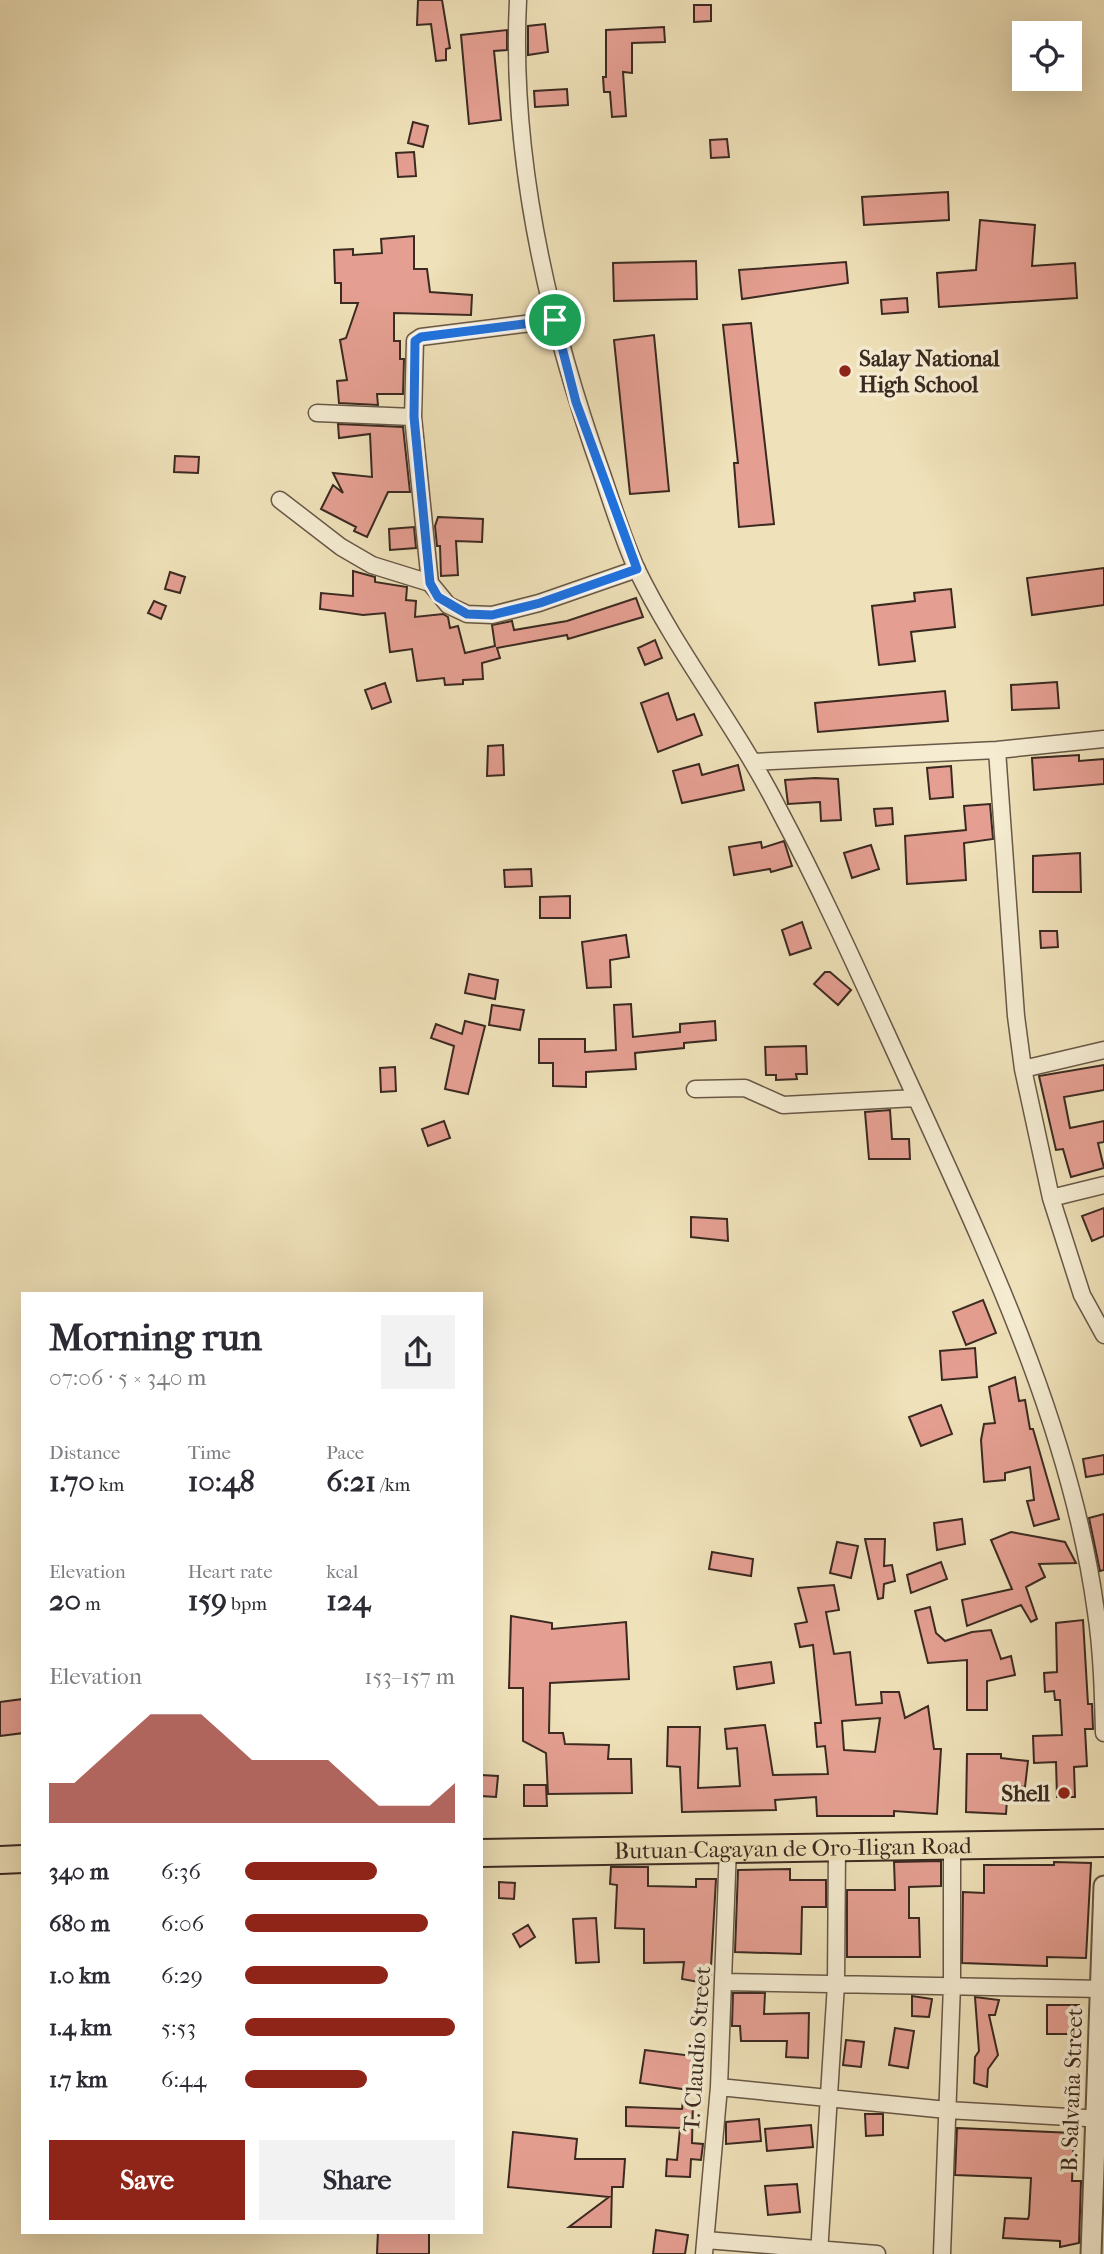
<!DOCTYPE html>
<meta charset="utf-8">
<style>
:root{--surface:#fff;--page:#f2f2f3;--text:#2b2b33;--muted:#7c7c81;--accent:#8f2418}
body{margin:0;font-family:"IM FELL French Canon",serif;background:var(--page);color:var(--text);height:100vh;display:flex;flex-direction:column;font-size:26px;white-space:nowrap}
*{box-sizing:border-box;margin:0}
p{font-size:23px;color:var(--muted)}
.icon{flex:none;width:38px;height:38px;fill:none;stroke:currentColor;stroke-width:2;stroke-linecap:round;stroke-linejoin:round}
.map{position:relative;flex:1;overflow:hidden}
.panel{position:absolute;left:21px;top:1292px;width:462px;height:942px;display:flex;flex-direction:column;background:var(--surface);border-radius:0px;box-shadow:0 7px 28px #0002}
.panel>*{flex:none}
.controls{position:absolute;left:1012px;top:21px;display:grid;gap:14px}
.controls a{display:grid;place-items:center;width:70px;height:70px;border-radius:0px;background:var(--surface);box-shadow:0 7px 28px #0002;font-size:35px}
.pin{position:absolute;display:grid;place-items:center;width:60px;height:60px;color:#fff;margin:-30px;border:4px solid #fff;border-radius:50%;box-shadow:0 2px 7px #0007}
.round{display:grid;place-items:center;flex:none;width:74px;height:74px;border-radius:0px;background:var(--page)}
.headline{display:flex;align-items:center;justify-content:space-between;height:119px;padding:0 28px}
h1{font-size:38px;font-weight:700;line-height:52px}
.figures{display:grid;grid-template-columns:repeat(3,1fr);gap:10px;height:119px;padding:7px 28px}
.figures div{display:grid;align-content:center}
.figures b{font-size:30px;font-weight:700}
.figures small{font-size:19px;font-weight:400}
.figures p{font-size:19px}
.chart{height:196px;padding:14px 28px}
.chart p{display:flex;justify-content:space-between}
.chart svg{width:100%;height:126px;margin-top:7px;fill:var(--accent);opacity:.7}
.action{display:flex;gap:14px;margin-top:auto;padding:14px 28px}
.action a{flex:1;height:80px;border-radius:0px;background:var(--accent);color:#fff;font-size:28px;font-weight:700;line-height:80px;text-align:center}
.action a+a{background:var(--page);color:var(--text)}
ul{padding:0 28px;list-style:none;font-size:23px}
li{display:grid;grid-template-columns:112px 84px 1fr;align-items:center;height:52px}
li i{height:18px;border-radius:9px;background:var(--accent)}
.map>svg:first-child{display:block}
.building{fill:#e59f92;stroke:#3b2a21;stroke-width:2;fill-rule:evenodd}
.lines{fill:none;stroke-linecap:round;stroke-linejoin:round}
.minor-casing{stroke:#685847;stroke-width:19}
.tertiary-casing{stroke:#685847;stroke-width:23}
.trunk-casing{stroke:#3b2a21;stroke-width:30}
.minor{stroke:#f5ecd2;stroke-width:16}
.tertiary{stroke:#f5ecd2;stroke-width:19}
.trunk{stroke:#efe1b9;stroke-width:26}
.route-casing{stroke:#fff;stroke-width:14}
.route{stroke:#1a73e8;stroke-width:9}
.poi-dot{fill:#8f2418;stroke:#f5ecd2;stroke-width:2.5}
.labels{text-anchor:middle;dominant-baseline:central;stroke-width:7;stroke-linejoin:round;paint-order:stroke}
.poi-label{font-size:23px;font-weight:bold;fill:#3b2a21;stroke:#f5ecd2;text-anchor:start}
.street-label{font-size:23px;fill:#3b2a21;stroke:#f5ecd2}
</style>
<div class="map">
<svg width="1104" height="2254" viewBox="0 0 1104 2254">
<rect width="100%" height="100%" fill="#efe1b9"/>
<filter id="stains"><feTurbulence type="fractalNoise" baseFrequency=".00286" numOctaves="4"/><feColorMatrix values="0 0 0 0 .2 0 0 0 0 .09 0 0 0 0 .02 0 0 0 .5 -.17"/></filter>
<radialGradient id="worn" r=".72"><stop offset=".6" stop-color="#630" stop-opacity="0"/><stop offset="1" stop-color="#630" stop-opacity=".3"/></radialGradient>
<path class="building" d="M 418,0 L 442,0 L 450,48 L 446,49 L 446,60 L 436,61 L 431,24 L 417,25 Z
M 694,5 L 711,5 L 711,21 L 694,22 Z
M 545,24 L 548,52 L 528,55 L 528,26 Z
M 664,27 L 665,42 L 632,43 L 632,73 L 623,72 L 626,116 L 612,117 L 610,92 L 604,92 L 603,77 L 606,77 L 606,30 Z
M 507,30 L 507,50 L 494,51 L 501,120 L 469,124 L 461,35 Z
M 567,89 L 568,105 L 535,107 L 534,91 Z
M 413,122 L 428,126 L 423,147 L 408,143 Z
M 727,139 L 729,157 L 711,158 L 710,140 Z
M 414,152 L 416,176 L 398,177 L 396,153 Z
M 948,192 L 949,220 L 864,225 L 862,197 Z
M 980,220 L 1035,225 L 1032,266 L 1075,263 L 1077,298 L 939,307 L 937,273 L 976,270 Z
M 414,236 L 414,269 L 427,269 L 430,292 L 472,295 L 471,315 L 394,313 L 394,341 L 400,341 L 400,359 L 404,359 L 403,394 L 377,394 L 378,405 L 339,403 L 337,381 L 347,380 L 340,340 L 346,338 L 358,303 L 341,303 L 341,283 L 335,283 L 334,250 L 353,249 L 353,255 L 382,253 L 381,239 Z
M 696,261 L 697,299 L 614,301 L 613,263 Z
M 846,262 L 848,283 L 742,299 L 739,270 Z
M 907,298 L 908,312 L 882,314 L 881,300 Z
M 751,323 L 774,524 L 739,527 L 734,463 L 738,463 L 723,325 Z
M 654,335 L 669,491 L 630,494 L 614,340 Z
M 338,424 L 403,427 L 410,492 L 388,492 L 367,537 L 354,531 L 356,527 L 321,509 L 333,485 L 343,493 L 333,473 L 372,477 L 370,434 L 339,438 Z
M 175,456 L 199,457 L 198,473 L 174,472 Z
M 438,517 L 483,519 L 482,542 L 456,541 L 458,575 L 441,576 L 440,546 L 437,546 L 435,526 Z
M 414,527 L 416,548 L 390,550 L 389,529 Z
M 1104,568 L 1104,605 L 1032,615 L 1027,578 Z
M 353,571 L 375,577 L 375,582 L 407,587 L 406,600 L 416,601 L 415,617 L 443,614 L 448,617 L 450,628 L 458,626 L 465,653 L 495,646 L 492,625 L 512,621 L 514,630 L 567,621 L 636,598 L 643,617 L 568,639 L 567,635 L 497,648 L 500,658 L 482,663 L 483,679 L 463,680 L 463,684 L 445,685 L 444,678 L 417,681 L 412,649 L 390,652 L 385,613 L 363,615 L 320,609 L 321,593 L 353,596 Z
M 170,572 L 185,577 L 180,593 L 165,589 Z
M 951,589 L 955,627 L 911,632 L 915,661 L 879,665 L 872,606 L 915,601 L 914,593 Z
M 154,601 L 166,606 L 161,619 L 148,613 Z
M 655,640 L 662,658 L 645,665 L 638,648 Z
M 1057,682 L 1059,708 L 1012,710 L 1011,685 Z
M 385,683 L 391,702 L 372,709 L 365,690 Z
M 945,691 L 948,721 L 818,732 L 815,703 Z
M 668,693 L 677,720 L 694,714 L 702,735 L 658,752 L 641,703 Z
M 503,745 L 504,775 L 487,776 L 488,746 Z
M 1079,755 L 1079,761 L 1104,759 L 1104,784 L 1034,790 L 1032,758 Z
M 699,764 L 702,775 L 738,765 L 744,790 L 682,803 L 673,771 Z
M 951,766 L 953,797 L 930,799 L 927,768 Z
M 815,778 L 838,779 L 841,820 L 821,821 L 820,802 L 788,804 L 785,780 Z
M 990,804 L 993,839 L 964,843 L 966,880 L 907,884 L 905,836 L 966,830 L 964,806 Z
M 892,808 L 893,824 L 876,826 L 874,809 Z
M 784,841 L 792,866 L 771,872 L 770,869 L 734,875 L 729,847 L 761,842 L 762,848 Z
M 871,845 L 879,869 L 852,878 L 844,853 Z
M 1080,853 L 1081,892 L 1033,892 L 1033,856 Z
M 531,869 L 532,886 L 505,887 L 504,870 Z
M 570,896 L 570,918 L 540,918 L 540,897 Z
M 802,922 L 811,948 L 790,955 L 782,930 Z
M 1040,931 L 1057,931 L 1058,947 L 1041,948 Z
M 626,935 L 629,957 L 610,960 L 611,987 L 587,988 L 582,942 Z
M 825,972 L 830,972 L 851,990 L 838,1005 L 814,984 Z
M 469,974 L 498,980 L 495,999 L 465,993 Z
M 631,1004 L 633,1037 L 680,1032 L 680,1024 L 715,1021 L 716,1040 L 684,1043 L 684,1048 L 635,1053 L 636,1069 L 586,1072 L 586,1087 L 553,1086 L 553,1063 L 539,1063 L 539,1039 L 585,1039 L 585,1052 L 616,1050 L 614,1005 Z
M 492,1005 L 524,1010 L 520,1030 L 489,1025 Z
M 465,1021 L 485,1026 L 468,1094 L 445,1089 L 454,1046 L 431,1038 L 436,1024 L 462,1034 Z
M 806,1046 L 807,1074 L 796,1074 L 797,1079 L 776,1080 L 776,1075 L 766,1075 L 765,1047 Z
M 1104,1065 L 1104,1090 L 1064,1097 L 1070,1128 L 1104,1121 L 1104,1142 L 1098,1143 L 1104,1168 L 1071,1177 L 1063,1149 L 1056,1150 L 1039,1076 Z
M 395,1067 L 396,1091 L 381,1092 L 380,1068 Z
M 890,1110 L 892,1139 L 909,1139 L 910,1159 L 869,1159 L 865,1112 Z
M 444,1121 L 450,1138 L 428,1146 L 422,1129 Z
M 1104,1208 L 1104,1236 L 1092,1241 L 1082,1216 Z
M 691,1217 L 727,1219 L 728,1241 L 691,1237 Z
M 983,1300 L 996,1333 L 966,1345 L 953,1312 Z
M 975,1348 L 977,1377 L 942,1380 L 940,1351 Z
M 1015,1377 L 1019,1401 L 1025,1400 L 1030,1429 L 1033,1429 L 1059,1519 L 1034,1526 L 1027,1501 L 1034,1500 L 1030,1467 L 1005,1473 L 1005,1480 L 984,1482 L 981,1440 L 984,1424 L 995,1423 L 989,1387 Z
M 941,1405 L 952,1434 L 921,1446 L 909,1417 Z
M 1104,1455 L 1104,1474 L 1086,1477 L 1083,1459 Z
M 1104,1514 L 1104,1570 L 1100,1571 L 1089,1518 Z
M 962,1519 L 965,1544 L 937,1550 L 934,1523 Z
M 1011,1532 L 1065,1542 L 1076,1563 L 1039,1564 L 1045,1577 L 1026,1587 L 1037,1619 L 1031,1622 L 1021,1605 L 967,1626 L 962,1600 L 1012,1589 L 991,1540 Z
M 865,1539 L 885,1539 L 884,1566 L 892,1565 L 895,1581 L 884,1584 L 883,1598 L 878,1599 Z
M 837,1542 L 858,1546 L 851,1578 L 830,1573 Z
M 712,1552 L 753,1559 L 751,1576 L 709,1569 Z
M 941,1562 L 947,1579 L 911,1593 L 907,1575 Z
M 834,1585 L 839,1610 L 826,1612 L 834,1654 L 850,1652 L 856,1705 L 882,1703 L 881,1692 L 899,1692 L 905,1718 L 928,1706 L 934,1749 L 941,1749 L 937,1814 L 894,1811 L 894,1816 L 817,1816 L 816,1797 L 775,1800 L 776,1810 L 682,1812 L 680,1767 L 667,1766 L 668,1727 L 700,1727 L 698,1788 L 740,1786 L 737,1748 L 727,1749 L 725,1729 L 765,1725 L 773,1775 L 828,1774 L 825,1746 L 817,1747 L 815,1723 L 821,1723 L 813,1645 L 800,1647 L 795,1624 L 807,1622 L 798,1588 ZM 880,1718 L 875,1752 L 844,1750 L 842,1721 Z
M 930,1607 L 936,1633 L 945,1641 L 972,1632 L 991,1630 L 1001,1659 L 1011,1656 L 1015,1675 L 987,1681 L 987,1710 L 967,1710 L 967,1660 L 928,1663 L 915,1611 Z
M 511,1616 L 552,1623 L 552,1629 L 626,1622 L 629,1679 L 550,1683 L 549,1733 L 563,1733 L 565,1744 L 609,1745 L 608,1759 L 631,1759 L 632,1793 L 548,1794 L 546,1753 L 523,1741 L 523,1688 L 509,1688 Z
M 1083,1620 L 1088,1704 L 1092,1704 L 1093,1729 L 1085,1729 L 1087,1766 L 1074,1767 L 1075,1797 L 1057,1797 L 1056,1762 L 1034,1763 L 1033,1736 L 1062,1735 L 1060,1700 L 1055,1700 L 1054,1691 L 1045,1692 L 1044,1673 L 1057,1672 L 1056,1623 Z
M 771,1662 L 774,1683 L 737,1689 L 734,1667 Z
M 23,1699 L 23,1733 L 0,1736 L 0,1702 Z
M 967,1754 L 1001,1754 L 1001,1758 L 1028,1761 L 1025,1787 L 1008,1785 L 1006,1814 L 966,1812 Z
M 481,1775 L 498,1776 L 496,1797 L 481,1796 Z
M 524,1785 L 546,1785 L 547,1806 L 524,1806 Z
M 941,1861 L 941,1886 L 909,1887 L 909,1918 L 919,1918 L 920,1957 L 847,1957 L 847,1890 L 895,1890 L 894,1862 Z
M 1054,1862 L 1091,1863 L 1086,1958 L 1047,1957 L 1047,1966 L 962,1963 L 963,1892 L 984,1893 L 984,1865 L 1054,1865 Z
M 611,1867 L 648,1867 L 648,1886 L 696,1887 L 696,1879 L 716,1879 L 710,1984 L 682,1979 L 684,1962 L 644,1963 L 644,1929 L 615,1928 L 617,1885 L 610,1884 Z
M 790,1869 L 790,1880 L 826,1880 L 826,1907 L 802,1907 L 801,1954 L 735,1952 L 738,1870 Z
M 499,1882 L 515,1883 L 514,1899 L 499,1898 Z
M 596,1918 L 599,1962 L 576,1963 L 573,1919 Z
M 528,1925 L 535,1937 L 520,1947 L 513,1934 Z
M 733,1993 L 765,1993 L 764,2014 L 809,2013 L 808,2058 L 786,2057 L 787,2041 L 741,2041 L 740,2026 L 732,2026 Z
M 912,1996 L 932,1999 L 929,2017 L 912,2016 Z
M 975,1997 L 999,2000 L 995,2015 L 989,2015 L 998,2055 L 988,2069 L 987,2087 L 974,2083 L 975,2057 L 979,2051 Z
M 1047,2005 L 1079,2005 L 1079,2034 L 1047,2034 Z
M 895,2028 L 914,2031 L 908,2068 L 889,2065 Z
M 846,2040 L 864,2042 L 861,2067 L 843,2065 Z
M 645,2050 L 701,2057 L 696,2091 L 640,2083 Z
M 683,2101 L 693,2102 L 692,2143 L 703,2144 L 701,2160 L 691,2159 L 690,2177 L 666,2176 L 667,2159 L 677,2160 L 680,2128 L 626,2126 L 626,2107 L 682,2109 Z
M 865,2114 L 883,2114 L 883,2135 L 866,2136 Z
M 759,2119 L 761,2141 L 726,2144 L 726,2122 Z
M 811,2125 L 813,2147 L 767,2151 L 765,2129 Z
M 957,2128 L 1074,2133 L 1072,2181 L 1081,2181 L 1079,2243 L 1060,2247 L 1060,2241 L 1003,2238 L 1005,2218 L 1028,2219 L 1029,2215 L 1031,2178 L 955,2175 Z
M 513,2132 L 577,2139 L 575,2159 L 625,2159 L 623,2187 L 612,2187 L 611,2227 L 569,2227 L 609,2197 L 508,2187 Z
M 797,2184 L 800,2212 L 768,2215 L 765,2186 Z
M 656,2230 L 688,2235 L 685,2254 L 653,2254 Z
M 378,2231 L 429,2231 L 429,2254 L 377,2254 Z"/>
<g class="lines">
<defs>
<path id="minor" d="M 518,0 C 510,158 549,325 602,474 C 613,506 623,539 637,570 C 678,654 737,727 779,810 C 830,906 873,1005 919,1104 C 993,1266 1072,1434 1096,1612 C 1102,1652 1103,1692 1104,1733
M 317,413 L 413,417
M 280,500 L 341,547 L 372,565 L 430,583 L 448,605 L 467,614 L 492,615 L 539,603 L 637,569
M 430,583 L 413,417 L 415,341 L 421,337 L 555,320
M 997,750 L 1016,1016 L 1023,1069 L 1051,1198 L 1082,1295 L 1104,1335
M 753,762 L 997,750 L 1104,739
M 1023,1069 L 1104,1050
M 695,1089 L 745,1088 L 783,1105 L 916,1098
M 1051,1198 L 1104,1185
M 725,1982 L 1104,1989
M 719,2087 L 947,2110 L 1104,2119
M 706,2240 L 877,2254
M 704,2254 L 719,2087 L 728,1847
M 819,2254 L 836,1984 L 837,1845
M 942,2254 L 952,1985 L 952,1844"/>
<path id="tertiary" d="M 1091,2254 L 1104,1886"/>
<g id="trunk">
<path id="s1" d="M 481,1853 L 1104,1843"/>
<path d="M 0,1860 L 23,1859"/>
</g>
</defs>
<use href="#minor" class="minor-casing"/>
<use href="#tertiary" class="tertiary-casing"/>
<use href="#trunk" class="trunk-casing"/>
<use href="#minor" class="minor"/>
<use href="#tertiary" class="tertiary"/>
<use href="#trunk" class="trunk"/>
</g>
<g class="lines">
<defs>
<path id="route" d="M 555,320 L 576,402 L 637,569 L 540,603 L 492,615 L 467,614 L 438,597 L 430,583 L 414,417 L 415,341 L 421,337 Z"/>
</defs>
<use href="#route" class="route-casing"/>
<use href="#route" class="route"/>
</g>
<g class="poi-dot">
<circle cx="845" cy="371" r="7"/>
<circle cx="1064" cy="1793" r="7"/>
</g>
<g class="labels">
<g class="poi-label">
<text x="859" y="358">Salay National<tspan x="859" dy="26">High School</tspan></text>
<text x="1050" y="1793" text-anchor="end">Shell</text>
</g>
<g class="street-label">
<text stroke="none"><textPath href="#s1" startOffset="312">Butuan-Cagayan de Oro-Iligan Road</textPath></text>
<text transform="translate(697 2049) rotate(-86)">T. Claudio Street</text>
<text transform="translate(1072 2090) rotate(-88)">B. Salvaña Street</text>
</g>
</g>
<rect width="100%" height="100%" filter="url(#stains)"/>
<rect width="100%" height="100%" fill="url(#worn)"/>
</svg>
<div class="controls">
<a><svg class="icon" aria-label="locate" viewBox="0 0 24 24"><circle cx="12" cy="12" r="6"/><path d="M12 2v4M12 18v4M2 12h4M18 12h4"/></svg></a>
</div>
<div class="pin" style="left:555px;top:320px;background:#1e9e55"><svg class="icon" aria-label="arrive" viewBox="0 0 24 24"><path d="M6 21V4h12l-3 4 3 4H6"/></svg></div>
<section class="panel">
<div class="headline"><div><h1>Morning run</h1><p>07:06 · 5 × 340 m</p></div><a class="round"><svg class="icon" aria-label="share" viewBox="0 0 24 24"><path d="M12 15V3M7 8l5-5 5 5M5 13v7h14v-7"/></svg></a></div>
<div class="figures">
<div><p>Distance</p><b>1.70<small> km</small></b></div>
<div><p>Time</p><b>10:48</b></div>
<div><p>Pace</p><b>6:21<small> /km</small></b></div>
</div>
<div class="figures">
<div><p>Elevation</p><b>20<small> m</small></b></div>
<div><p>Heart rate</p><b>159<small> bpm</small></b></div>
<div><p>kcal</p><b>124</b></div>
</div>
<div class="chart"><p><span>Elevation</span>153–157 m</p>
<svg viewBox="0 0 160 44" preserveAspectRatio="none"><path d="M0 44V30L10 30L20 22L30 14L40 6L50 6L60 6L70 14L80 22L90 22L100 22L110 22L120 30L130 38L140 38L150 38L160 30V44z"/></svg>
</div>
<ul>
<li><b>340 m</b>6:36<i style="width:63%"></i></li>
<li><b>680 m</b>6:06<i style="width:87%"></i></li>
<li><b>1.0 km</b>6:29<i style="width:68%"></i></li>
<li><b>1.4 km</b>5:53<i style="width:100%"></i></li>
<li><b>1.7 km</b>6:44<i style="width:58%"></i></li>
</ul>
<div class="action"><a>Save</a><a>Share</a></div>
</section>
</div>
